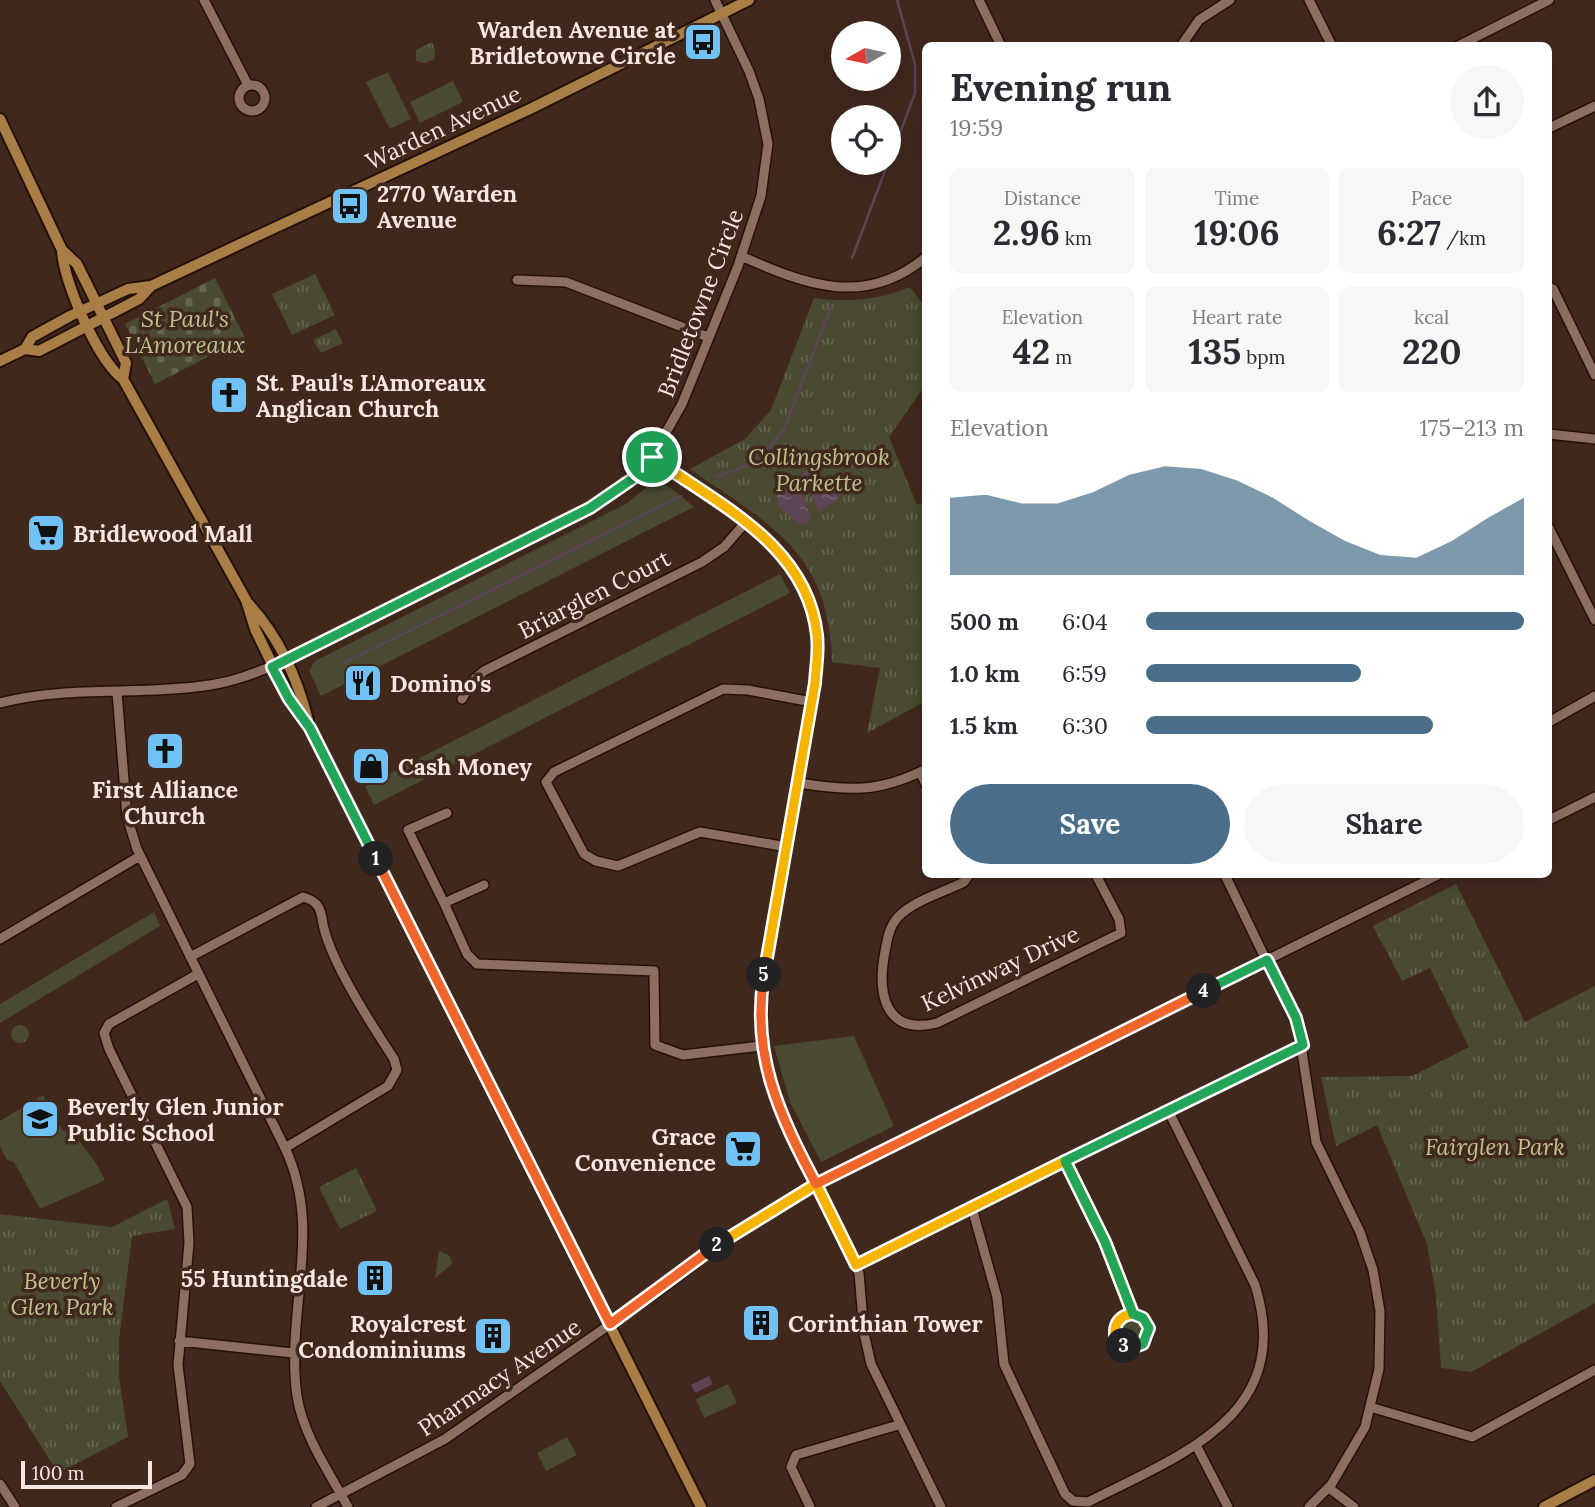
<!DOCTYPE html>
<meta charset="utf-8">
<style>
:root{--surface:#fff;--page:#f7f7f7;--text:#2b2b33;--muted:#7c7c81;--accent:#4a6e8a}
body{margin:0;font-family:Lora,serif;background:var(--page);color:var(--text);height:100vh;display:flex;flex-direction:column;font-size:26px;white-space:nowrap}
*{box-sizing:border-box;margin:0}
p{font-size:23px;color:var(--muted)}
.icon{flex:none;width:38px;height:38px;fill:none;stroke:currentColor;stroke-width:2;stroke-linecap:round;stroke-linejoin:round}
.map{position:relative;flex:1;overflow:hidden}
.panel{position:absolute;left:922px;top:42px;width:630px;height:836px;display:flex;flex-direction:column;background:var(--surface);border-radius:10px;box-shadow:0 4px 18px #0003}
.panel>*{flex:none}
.needle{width:46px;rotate:261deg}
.buttons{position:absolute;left:831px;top:21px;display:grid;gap:14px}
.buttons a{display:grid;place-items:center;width:70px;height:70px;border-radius:50%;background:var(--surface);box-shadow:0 4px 18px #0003;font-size:35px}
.scale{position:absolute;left:21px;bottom:18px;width:131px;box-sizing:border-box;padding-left:7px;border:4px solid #f8e7e0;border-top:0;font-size:19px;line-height:24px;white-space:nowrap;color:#f8e7e0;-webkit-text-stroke:5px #41281d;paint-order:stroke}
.pin{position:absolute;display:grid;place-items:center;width:60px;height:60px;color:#fff;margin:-30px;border:4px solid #fff;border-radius:50%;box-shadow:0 2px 7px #0007}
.km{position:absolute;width:35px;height:35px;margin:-18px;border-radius:50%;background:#222;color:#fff;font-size:19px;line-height:35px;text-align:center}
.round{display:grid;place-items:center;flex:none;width:74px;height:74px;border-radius:37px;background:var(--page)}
.summary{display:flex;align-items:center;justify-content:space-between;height:119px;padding:0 28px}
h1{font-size:38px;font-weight:700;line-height:52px}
.metrics{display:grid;grid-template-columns:repeat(3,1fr);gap:10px;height:119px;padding:7px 28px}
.metrics div{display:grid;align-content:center;border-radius:10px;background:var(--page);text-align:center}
.metrics b{font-size:35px;font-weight:700}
.metrics small{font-size:19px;font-weight:400}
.metrics p{font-size:19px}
.chart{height:196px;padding:14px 28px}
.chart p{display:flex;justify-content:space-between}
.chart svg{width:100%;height:126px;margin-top:7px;fill:var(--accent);opacity:.7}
.cta{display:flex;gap:14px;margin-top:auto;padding:14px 28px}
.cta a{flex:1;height:80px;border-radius:42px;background:var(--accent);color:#fff;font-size:28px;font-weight:700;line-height:80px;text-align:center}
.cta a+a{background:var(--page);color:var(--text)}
ul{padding:0 28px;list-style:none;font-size:23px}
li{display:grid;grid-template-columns:112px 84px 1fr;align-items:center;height:52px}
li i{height:18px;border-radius:9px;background:var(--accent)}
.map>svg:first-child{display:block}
.grass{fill:#494a31}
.cemetery{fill:url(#cemetery-stones)}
.park{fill:url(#park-tufts)}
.water{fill:url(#water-ripples)}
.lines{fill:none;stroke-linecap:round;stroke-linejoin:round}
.stream{stroke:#5d4556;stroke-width:2.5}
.minor-casing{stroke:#261006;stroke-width:12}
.major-casing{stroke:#261006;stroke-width:14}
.minor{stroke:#8c6f62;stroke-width:9}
.major{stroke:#a87e46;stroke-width:10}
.split-1-casing{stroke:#fff;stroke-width:14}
.split-2-casing{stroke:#fff;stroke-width:14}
.split-3-casing{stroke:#fff;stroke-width:14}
.split-4-casing{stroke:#fff;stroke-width:14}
.split-5-casing{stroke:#fff;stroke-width:14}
.split-6-casing{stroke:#fff;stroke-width:14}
.split-1{stroke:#22a559;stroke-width:9}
.split-2{stroke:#f0652b;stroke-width:9}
.split-3{stroke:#f5b400;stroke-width:9}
.split-4{stroke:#22a559;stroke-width:9}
.split-5{stroke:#f0652b;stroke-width:9}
.split-6{stroke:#f5b400;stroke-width:9}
.labels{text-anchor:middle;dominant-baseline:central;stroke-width:7;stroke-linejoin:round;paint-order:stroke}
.poi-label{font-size:23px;font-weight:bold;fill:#f8e7e0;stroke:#41281d;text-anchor:start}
.street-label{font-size:23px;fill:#f8e7e0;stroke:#41281d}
.park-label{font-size:23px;font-style:italic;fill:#c1c38f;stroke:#41281d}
</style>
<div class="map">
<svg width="1595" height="1507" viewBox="0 0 1595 1507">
<defs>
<pattern id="cemetery-stones" width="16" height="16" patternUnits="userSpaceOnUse" patternTransform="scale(1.75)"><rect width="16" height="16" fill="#494a31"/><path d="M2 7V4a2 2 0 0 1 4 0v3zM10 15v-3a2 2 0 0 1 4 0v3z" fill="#64644f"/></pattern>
<pattern id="park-tufts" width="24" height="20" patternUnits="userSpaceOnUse" patternTransform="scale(1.75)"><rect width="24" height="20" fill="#494a31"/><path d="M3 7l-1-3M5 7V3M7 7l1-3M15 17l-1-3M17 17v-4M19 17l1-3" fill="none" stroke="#64644f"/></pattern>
<pattern id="water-ripples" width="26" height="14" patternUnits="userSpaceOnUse" patternTransform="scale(1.75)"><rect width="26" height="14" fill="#5d4556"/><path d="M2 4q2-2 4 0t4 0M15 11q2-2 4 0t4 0" fill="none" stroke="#75606e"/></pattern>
</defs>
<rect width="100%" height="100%" fill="#41281d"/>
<path class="grass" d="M 388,72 L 411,119 L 390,129 L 366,82 Z
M 453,81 L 463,102 L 420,123 L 410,102 Z
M 658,478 L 694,507 L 321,696 L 309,670 L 315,661 L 626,504 Z
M 780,574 L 790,593 L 374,805 L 365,786 Z
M 154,912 L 160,926 L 0,1023 L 0,1004 Z
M 854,1036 L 894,1126 L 821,1162 L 790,1102 L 774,1046 Z
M 43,1095 L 63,1131 L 72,1132 L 94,1160 L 105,1180 L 40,1209 L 14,1162 L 7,1160 L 0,1147 L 0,1121 Z
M1121 1331a11 11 0 1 1 22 0a11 11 0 1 1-22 0Z
M 728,1384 L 737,1403 L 704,1418 L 696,1399 Z
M 567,1437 L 577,1455 L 546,1471 L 537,1453 Z"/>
<path class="cemetery" d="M 215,278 L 245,338 L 155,384 L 125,324 Z"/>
<path class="park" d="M 432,42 L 435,49 L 434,59 L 425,63 L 416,61 L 416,50 Z
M 315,274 L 335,315 L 292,335 L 272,294 Z
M 910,287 L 926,308 L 926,384 L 889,437 L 917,505 L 926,502 L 926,701 L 867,733 L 880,668 L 832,662 C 830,552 771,526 690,469 L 745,439 L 771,410 L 814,298 C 849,303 878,300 910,287 Z
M 336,329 L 343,343 L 321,353 L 313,340 Z
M 1456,884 L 1525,1022 L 1595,986 L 1595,1303 L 1471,1372 L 1441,1368 L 1436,1295 L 1427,1244 L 1377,1125 L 1336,1146 L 1321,1077 L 1412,1076 L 1469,1047 L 1430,968 L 1402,981 L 1373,926 Z
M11 1034a9 9 0 1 1 18 0a9 9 0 1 1-18 0Z
M 356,1168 L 377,1211 L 340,1229 L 319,1187 Z
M 167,1199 L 175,1229 L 132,1236 L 119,1340 L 119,1377 L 128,1437 L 58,1473 L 0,1381 L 0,1214 L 112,1227 Z
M 439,1251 L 450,1256 L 452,1264 L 435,1278 Z"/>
<path class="water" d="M 829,452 L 834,453 L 835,460 C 810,476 795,487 811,516 L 807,523 L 799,524 L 778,506 L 777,495 Z
M 825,477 L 839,478 L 844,489 L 837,500 L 819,512 L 812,496 L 816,485 Z
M 709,1376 L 713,1384 L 695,1393 L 691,1385 Z"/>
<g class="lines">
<path class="stream" d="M 889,162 L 915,93 L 915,64 L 897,0
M 852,258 L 888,163
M 715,477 L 757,462 L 784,429 L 831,307
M 342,664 L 681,496"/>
<defs>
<path id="minor" d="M 204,0 L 248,85
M 979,0 L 1001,46
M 1309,0 L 1332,46
M 1181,46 L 1199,20 L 1230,0
M 1458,46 L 1549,0
M239 98a13 13 0 1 1 26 0a13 13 0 1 1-26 0Z
M 1549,128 L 1595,106
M 741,256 C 806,285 865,308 926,257
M 517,280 L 566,282 L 708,337
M 1549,287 L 1553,289 L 1595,375
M 1549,434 L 1595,439
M 652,457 C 718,506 806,544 817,635 C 819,651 816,667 815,683 L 764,978 L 761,1046 L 779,1106 L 859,1273 L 864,1333 L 871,1364 L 941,1507
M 1549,528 L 1595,620
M 117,692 L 127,817 L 137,849 L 285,1148 C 324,1231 285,1310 297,1396 C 303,1435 329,1472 348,1507
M 462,699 L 472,681 L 484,671 L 702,562 L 724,547 L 745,523
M 0,703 C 69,685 141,696 210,685 C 238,681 262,670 287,660 L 590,507 L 638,475 L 652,457 L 682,404 L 738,266 L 761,196 L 768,144 L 759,99 L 749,71 L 715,0
M 1549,722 L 1595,696
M 920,772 L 926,784
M 799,783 C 849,791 879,793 926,769
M 1549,820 L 1595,797
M 787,847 L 700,832 L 618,866 L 596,861 L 584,854 L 546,782 L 554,772 L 723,689 L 748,690 L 812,702
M 969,875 L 964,882 C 944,892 913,901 898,917 C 889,927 887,940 885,952 C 877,992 884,1036 937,1023 L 1121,933 L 1119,919 L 1096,875
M 1225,875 L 1298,1026 L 1316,1142 L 1360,1232 L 1373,1270 L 1380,1311 L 1379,1369 L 1365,1427 L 1331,1485 L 1309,1507
M 484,885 L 444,903 L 467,954 L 477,964 L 654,971 L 655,1045 L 683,1055 L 761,1046
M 444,903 L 408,830 L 447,813
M 0,939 L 140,856
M 190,957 L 303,897 C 319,901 321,910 323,924 C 330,961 373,1027 394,1059 L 397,1070 L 388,1086 L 285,1148
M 1065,1161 L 1105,1242 L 1133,1314
M 972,1208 L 997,1297 L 1004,1364 L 1065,1494 L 1073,1501 L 1088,1502 C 1181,1455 1296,1415 1255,1285 L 1168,1110
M 856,1265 L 1303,1045
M1115 1331a17 17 0 1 1 34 0a17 17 0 1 1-34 0Z
M 179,1341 L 293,1353
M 1370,1407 L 1472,1437 L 1595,1370
M 1197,1447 L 1228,1507
M 0,1484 L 15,1507
M 1329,1488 L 1354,1507
M 116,1507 L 182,1475 L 190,1464 L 178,1365 L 189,1243 L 187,1207 L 109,1049 L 104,1033 L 109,1024 L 198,974
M 316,1507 L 445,1439 L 671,1282 L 717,1245 L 804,1190 L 1438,875
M 810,1507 L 791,1467 L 796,1455 L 898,1425"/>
<path id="major" d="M 0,119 L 62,250 C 63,281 98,361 123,379 L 246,600 L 255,629 L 289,699 L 310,728 L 701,1507
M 62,250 L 77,264 L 126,363 L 123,379
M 25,349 L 39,351 L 139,299 L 151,286
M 0,361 L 25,349 L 32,337 L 70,316 L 128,289 L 151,286 L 270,230 L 532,108 L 749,0
M 247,602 C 279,636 297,677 308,720
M 1544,1507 L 1595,1480"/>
</defs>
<use href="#minor" class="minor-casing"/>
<use href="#major" class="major-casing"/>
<use href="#minor" class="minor"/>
<use href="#major" class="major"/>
</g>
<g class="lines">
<defs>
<path id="split-1" d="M 376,859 L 310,728 L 289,699 L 272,667 L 590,508 L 638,475 L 652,457"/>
<path id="split-2" d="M 376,859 L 610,1324 L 717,1245"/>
<path id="split-3" d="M 717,1245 L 816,1184 L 856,1265 L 1065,1161 L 1105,1242 L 1133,1314 C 1120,1315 1114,1323 1115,1336 L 1124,1346"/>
<path id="split-4" d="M 1124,1346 L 1132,1348 L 1143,1344 L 1149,1328 L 1143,1318 L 1133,1314 L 1105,1242 L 1065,1161 L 1303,1045 L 1296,1018 L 1267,960 L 1204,991"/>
<path id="split-5" d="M 764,975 C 751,1055 779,1114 816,1184 L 1204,991"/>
<path id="split-6" d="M 652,457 C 718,505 807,544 817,635 C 819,651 816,667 815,683 L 764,975"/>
</defs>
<use href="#split-1" class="split-1-casing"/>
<use href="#split-2" class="split-2-casing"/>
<use href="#split-3" class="split-3-casing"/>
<use href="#split-4" class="split-4-casing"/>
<use href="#split-5" class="split-5-casing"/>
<use href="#split-6" class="split-6-casing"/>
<use href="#split-1" class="split-1"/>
<use href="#split-2" class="split-2"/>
<use href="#split-3" class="split-3"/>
<use href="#split-4" class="split-4"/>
<use href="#split-5" class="split-5"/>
<use href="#split-6" class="split-6"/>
</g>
<defs>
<symbol id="bus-square" viewBox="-11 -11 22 22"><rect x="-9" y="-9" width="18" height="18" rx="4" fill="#70c1f4" stroke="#41281d"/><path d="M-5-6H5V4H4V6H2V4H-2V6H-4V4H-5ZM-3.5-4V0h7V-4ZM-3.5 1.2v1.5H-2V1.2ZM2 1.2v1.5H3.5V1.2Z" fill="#111"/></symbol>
<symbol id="church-square" viewBox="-11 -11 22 22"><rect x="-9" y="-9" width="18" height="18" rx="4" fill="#70c1f4" stroke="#41281d"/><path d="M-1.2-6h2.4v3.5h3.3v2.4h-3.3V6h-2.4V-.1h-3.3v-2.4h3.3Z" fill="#111"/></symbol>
<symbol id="supermarket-square" viewBox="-11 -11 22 22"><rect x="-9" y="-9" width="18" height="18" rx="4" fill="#70c1f4" stroke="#41281d"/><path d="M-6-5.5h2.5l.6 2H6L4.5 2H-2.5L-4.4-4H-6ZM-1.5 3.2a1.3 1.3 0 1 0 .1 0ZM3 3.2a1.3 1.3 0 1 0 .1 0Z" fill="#111"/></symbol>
<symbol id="restaurant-square" viewBox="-11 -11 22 22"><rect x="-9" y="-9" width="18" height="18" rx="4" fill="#70c1f4" stroke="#41281d"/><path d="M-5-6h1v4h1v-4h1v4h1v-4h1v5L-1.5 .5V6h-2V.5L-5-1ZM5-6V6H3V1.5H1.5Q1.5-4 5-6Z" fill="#111"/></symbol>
<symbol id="shop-square" viewBox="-11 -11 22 22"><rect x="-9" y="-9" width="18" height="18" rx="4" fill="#70c1f4" stroke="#41281d"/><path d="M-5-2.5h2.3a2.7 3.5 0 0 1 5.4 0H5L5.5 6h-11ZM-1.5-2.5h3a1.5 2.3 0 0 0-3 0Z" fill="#111"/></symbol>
<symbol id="school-square" viewBox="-11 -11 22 22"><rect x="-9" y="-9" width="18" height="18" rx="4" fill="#70c1f4" stroke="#41281d"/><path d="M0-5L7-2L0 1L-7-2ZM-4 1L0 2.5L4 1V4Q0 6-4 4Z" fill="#111"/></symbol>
<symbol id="building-square" viewBox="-11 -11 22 22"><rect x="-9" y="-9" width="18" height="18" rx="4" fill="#70c1f4" stroke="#41281d"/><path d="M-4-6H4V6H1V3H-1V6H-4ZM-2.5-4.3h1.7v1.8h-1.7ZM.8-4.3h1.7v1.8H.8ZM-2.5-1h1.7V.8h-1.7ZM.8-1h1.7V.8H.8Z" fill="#111"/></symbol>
</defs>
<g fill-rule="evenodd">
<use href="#bus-square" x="681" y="20" width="44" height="44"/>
<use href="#bus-square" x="328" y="184" width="44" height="44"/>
<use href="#church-square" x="207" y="373" width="44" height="44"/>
<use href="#supermarket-square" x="24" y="511" width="44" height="44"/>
<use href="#restaurant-square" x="341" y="661" width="44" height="44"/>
<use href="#church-square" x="143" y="729" width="44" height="44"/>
<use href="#shop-square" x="349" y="744" width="44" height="44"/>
<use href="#school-square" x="18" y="1097" width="44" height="44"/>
<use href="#supermarket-square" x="721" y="1127" width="44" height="44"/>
<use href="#building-square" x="353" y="1256" width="44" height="44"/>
<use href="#building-square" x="739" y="1301" width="44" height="44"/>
<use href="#building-square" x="471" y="1314" width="44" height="44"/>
</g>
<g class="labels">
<g class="poi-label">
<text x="676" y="29" text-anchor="end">Warden Avenue at<tspan x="676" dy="26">Bridletowne Circle</tspan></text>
<text x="377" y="193">2770 Warden<tspan x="377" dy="26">Avenue</tspan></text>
<text x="256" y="382">St. Paul's L'Amoreaux<tspan x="256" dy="26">Anglican Church</tspan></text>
<text x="73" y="533">Bridlewood Mall</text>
<text x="390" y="683">Domino's</text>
<text x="398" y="766">Cash Money</text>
<text x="165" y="789" text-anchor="middle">First Alliance<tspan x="165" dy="26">Church</tspan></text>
<text x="67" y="1106">Beverly Glen Junior<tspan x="67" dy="26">Public School</tspan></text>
<text x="716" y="1136" text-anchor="end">Grace<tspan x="716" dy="26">Convenience</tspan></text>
<text x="348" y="1278" text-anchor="end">55 Huntingdale</text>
<text x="466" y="1323" text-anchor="end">Royalcrest<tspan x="466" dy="26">Condominiums</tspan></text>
<text x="788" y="1323">Corinthian Tower</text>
</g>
<g class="street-label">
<text transform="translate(443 127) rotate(-25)">Warden Avenue</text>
<text transform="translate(700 303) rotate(-69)">Bridletowne Circle</text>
<text transform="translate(594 594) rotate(-27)">Briarglen Court</text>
<text transform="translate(1000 968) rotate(-25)">Kelvinway Drive</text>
<text transform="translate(499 1377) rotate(-34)">Pharmacy Avenue</text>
</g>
<g class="park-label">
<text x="185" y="318">St Paul's<tspan x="185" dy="26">L'Amoreaux</tspan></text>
<text x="819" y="456">Collingsbrook<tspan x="819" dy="26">Parkette</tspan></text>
<text x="1495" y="1146">Fairglen Park</text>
<text x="62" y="1280">Beverly<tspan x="62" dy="26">Glen Park</tspan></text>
</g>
</g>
</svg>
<div class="buttons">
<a><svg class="needle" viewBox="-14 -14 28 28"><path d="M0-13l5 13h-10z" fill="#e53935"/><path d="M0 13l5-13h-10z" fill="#7c7c81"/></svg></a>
<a><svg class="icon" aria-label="locate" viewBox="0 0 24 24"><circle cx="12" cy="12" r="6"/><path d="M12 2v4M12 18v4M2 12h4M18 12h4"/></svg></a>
</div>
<div class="scale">100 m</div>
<div class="pin" style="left:652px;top:457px;background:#1e9e55"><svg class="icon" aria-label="arrive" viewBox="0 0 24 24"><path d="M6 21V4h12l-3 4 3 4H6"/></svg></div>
<b class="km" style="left:376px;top:859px">1</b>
<b class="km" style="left:717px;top:1245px">2</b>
<b class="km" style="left:1124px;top:1346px">3</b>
<b class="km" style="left:1204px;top:991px">4</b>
<b class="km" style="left:764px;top:975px">5</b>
<section class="panel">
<div class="summary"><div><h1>Evening run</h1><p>19:59</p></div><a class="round"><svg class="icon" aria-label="share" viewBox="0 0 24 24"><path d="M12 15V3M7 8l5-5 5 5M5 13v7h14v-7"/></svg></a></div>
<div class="metrics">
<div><p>Distance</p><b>2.96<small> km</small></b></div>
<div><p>Time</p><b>19:06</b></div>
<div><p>Pace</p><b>6:27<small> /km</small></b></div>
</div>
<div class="metrics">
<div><p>Elevation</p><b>42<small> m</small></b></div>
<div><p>Heart rate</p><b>135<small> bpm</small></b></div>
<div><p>kcal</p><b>220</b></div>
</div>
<div class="chart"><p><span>Elevation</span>175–213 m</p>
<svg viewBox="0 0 160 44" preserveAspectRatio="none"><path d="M0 44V17L10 16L20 19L30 19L40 15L50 9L60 6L70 7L80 11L90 17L100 25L110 32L120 37L130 38L140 32L150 24L160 17V44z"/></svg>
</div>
<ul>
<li><b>500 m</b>6:04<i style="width:100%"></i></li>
<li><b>1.0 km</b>6:59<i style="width:57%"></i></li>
<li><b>1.5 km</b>6:30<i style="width:76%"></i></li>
</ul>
<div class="cta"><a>Save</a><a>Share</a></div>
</section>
</div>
